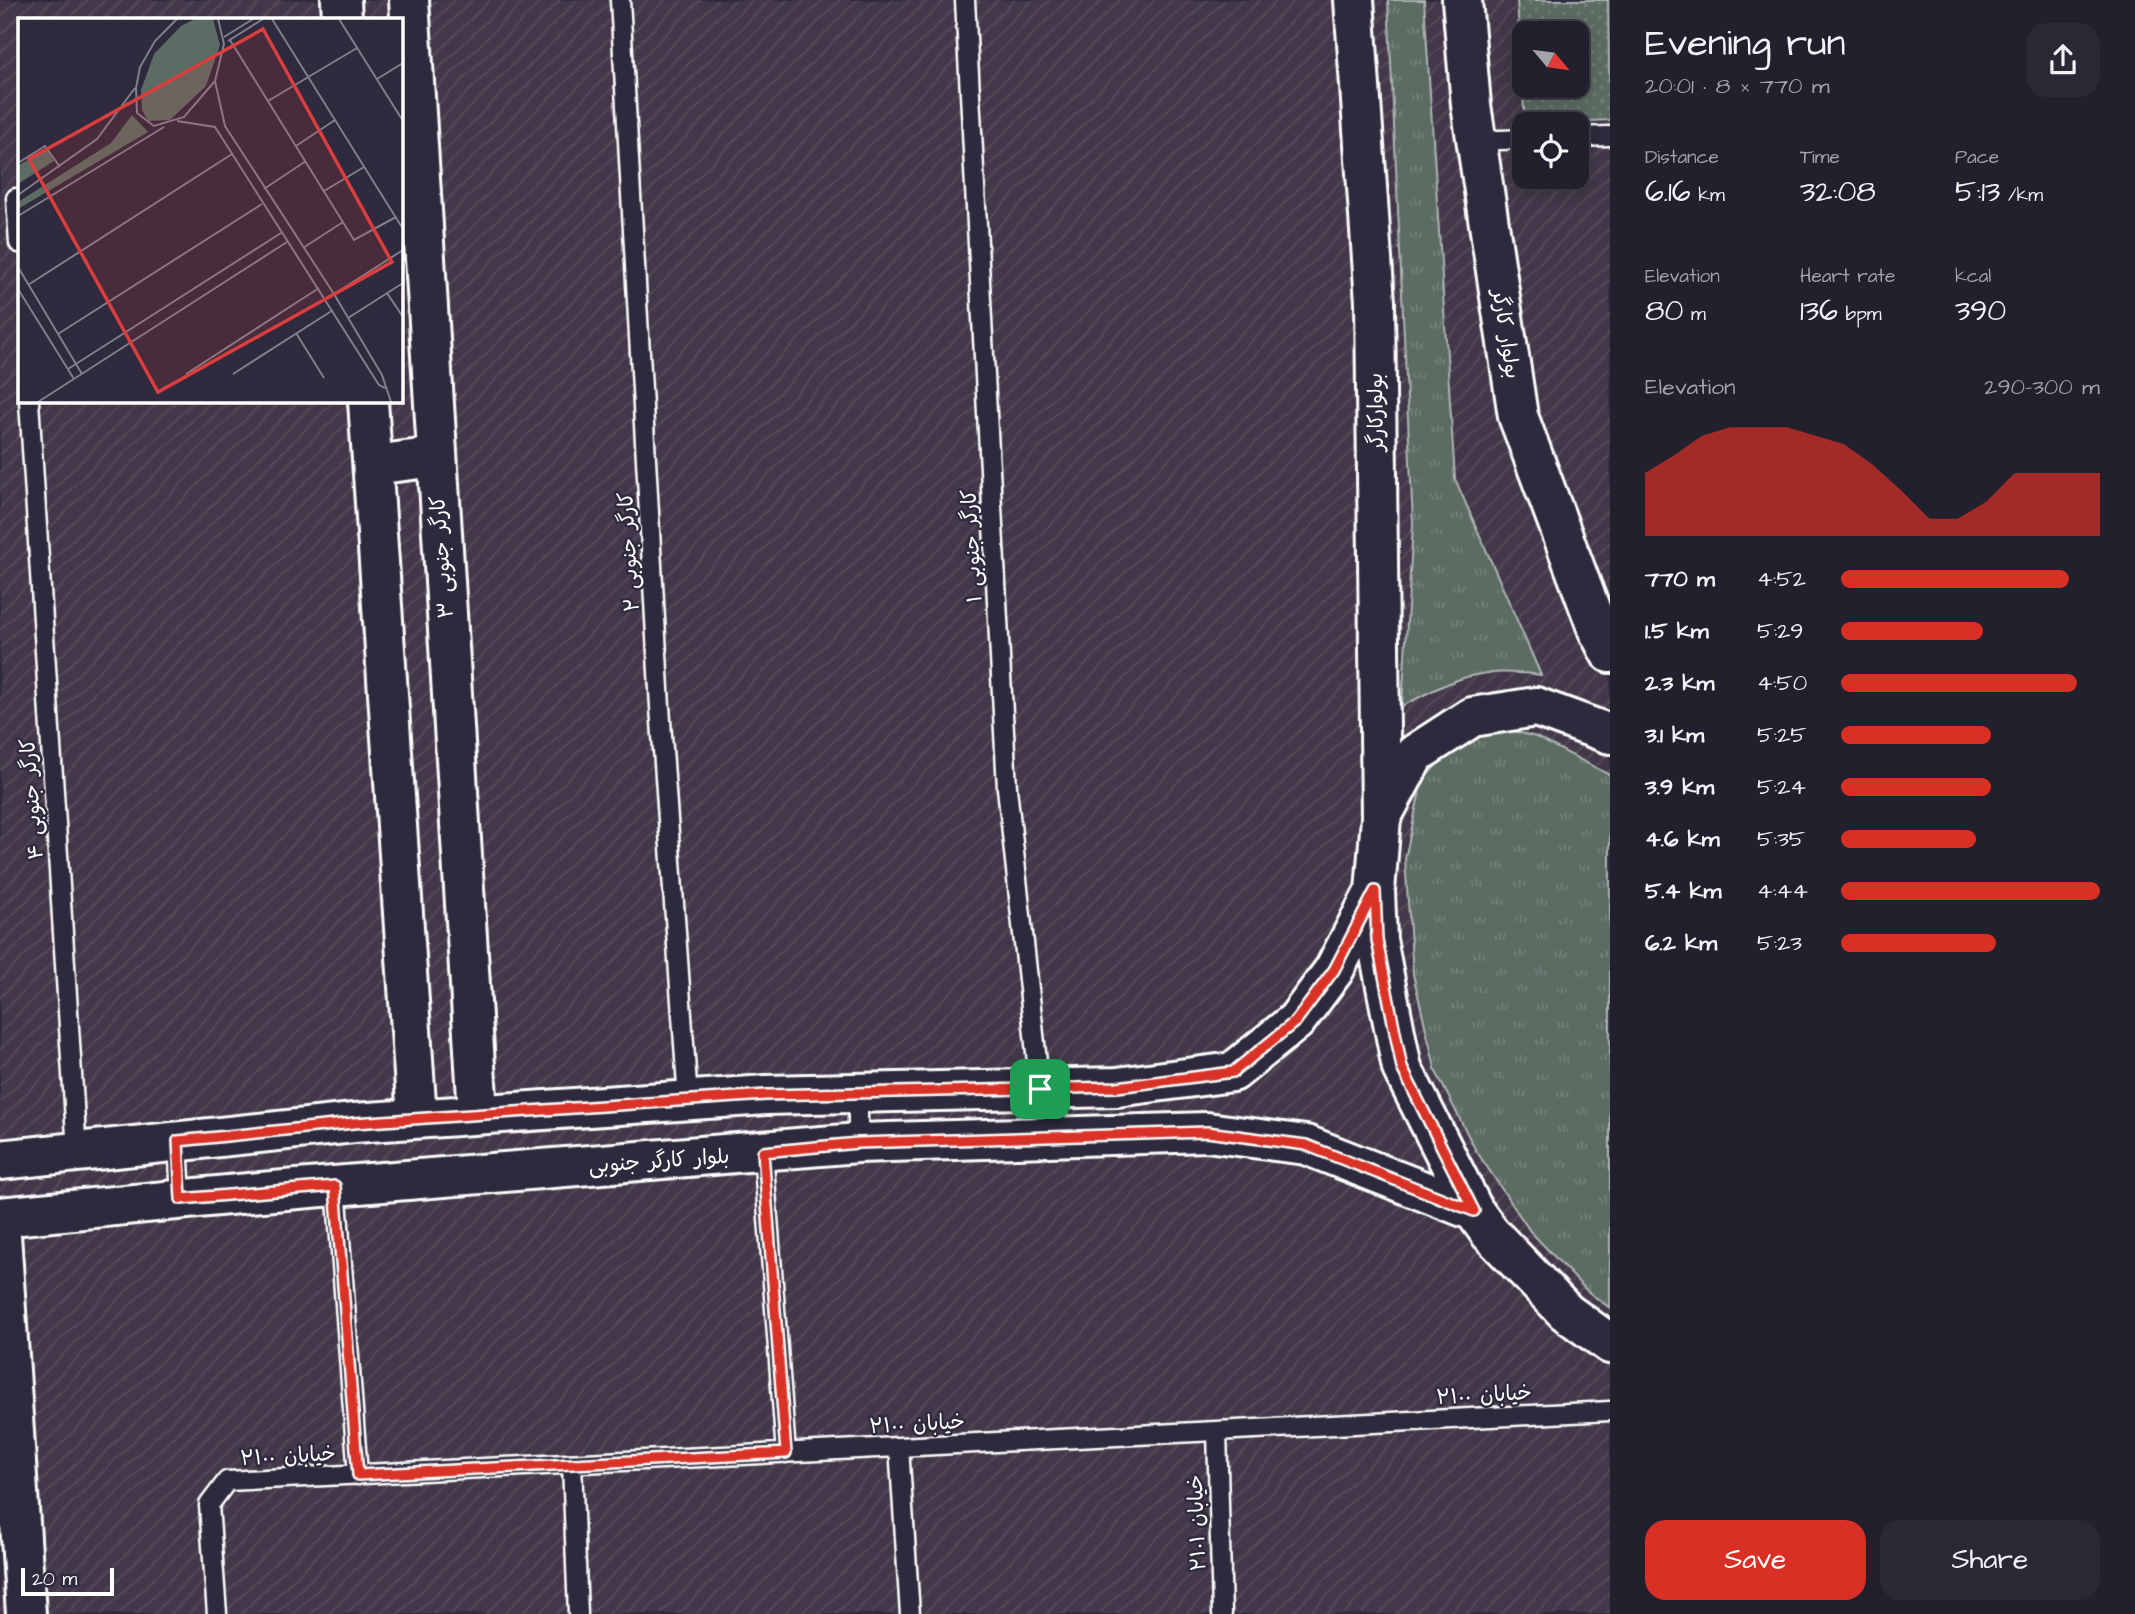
<!DOCTYPE html>
<meta charset="utf-8">
<style>
:root{--surface:#23202e;--page:#2b2836;--text:#f1f3f6;--muted:#a3a3aa;--line:#403e4a;--accent:#d93025}
body{margin:0;font-family:"Architects Daughter","Playpen Sans Arabic",sans-serif;background:var(--page);color:var(--text);height:100vh;display:flex;flex-direction:column;font-size:26px;white-space:nowrap}
*{box-sizing:border-box;margin:0}
p{font-size:23px;color:var(--muted)}
.icon{flex:none;width:38px;height:38px;fill:none;stroke:currentColor;stroke-width:2;stroke-linecap:round;stroke-linejoin:round}
.map{position:relative;flex:1;overflow:hidden}
.details{display:flex;flex-direction:column;background:var(--surface);width:525px}
.details>*{flex:none}
.needle{width:46px;rotate:119deg}
.fabs{position:absolute;left:1512px;top:21px;display:grid;gap:14px}
.fabs a{display:grid;place-items:center;width:77px;height:77px;border-radius:14px;background:var(--surface);box-shadow:0 4px 18px #0003,0 0 0 2px var(--line);font-size:35px}
.scale{position:absolute;left:21px;bottom:18px;width:93px;box-sizing:border-box;padding-left:7px;border:4px solid #fff;border-top:0;font-size:19px;line-height:24px;white-space:nowrap;color:#fff;-webkit-text-stroke:5px #2f2a3d;paint-order:stroke}
.pin{position:absolute;display:grid;place-items:center;width:60px;height:60px;color:#fff;margin:-30px;border-radius:14px;box-shadow:0 4px 10px #0006}
.round{display:grid;place-items:center;flex:none;width:74px;height:74px;border-radius:21px;background:var(--page)}
.overview{display:flex;align-items:center;justify-content:space-between;height:119px;padding:0 35px}
h1{font-size:38px;font-weight:600;line-height:52px}
.stats{display:grid;grid-template-columns:repeat(3,1fr);gap:10px;height:119px;padding:7px 35px}
.stats div{display:grid;align-content:center}
.stats b{font-size:30px;font-weight:600}
.stats small{font-size:19px;font-weight:400}
.stats p{font-size:19px}
.chart{height:196px;padding:14px 35px}
.chart p{display:flex;justify-content:space-between}
.chart svg{width:100%;height:126px;margin-top:7px;fill:var(--accent);opacity:.7}
.button{display:flex;gap:14px;margin-top:auto;padding:14px 35px}
.button a{flex:1;height:80px;border-radius:21px;background:var(--accent);color:#fff;font-size:28px;font-weight:600;line-height:80px;text-align:center}
.button a+a{background:var(--page);color:var(--text)}
ul{padding:0 35px;list-style:none;font-size:23px}
li{display:grid;grid-template-columns:112px 84px 1fr;align-items:center;height:52px}
li i{height:18px;border-radius:9px;background:var(--accent)}
main{display:flex;flex:1;min-height:0}
.map>svg:first-child{display:block}
.industrial{fill:url(#industrial-furrows);fill-rule:evenodd}
.grass{fill:url(#grass-tufts);stroke:#adb6b2;stroke-width:2}
.park{fill:url(#park-dots);stroke:#adb6b2;stroke-width:2;fill-rule:evenodd}
.lines{fill:none;stroke-linecap:round;stroke-linejoin:round}
.lane-casing{stroke:#fff;stroke-width:23}
.secondary-casing{stroke:#fff;stroke-width:44}
.lane{stroke:#2f2a3d;stroke-width:18}
.secondary{stroke:#2f2a3d;stroke-width:38}
.route-casing{stroke:#fff;stroke-width:14}
.route{stroke:#d93025;stroke-width:9}
.labels{text-anchor:middle;dominant-baseline:central;stroke-width:5;stroke-linejoin:round;paint-order:stroke}
.street-label{font-size:21px;fill:#fff;stroke:#2f2a3d}
.inset-road{fill:none;stroke:#827f8b;stroke-width:2}
.view{fill:#da3e3e;fill-opacity:0.15;stroke:#da3e3e;stroke-width:3.5}
.inset-edge{fill:none;stroke:#fff;stroke-width:3.5}
</style>
<main>
<div class="map">
<svg width="1610" height="1614" viewBox="0 0 1610 1614">
<defs>
<pattern id="industrial-furrows" width="10" height="10" patternUnits="userSpaceOnUse" patternTransform="scale(1.75)"><rect width="10" height="10" fill="#433848"/><path d="M-1 1l2-2M0 10L10 0M9 11l2-2" fill="none" stroke="#564c5a"/></pattern>
<pattern id="grass-tufts" width="24" height="20" patternUnits="userSpaceOnUse" patternTransform="scale(1.75)"><rect width="24" height="20" fill="#5b6c64"/><path d="M3 7l-1-3M5 7V3M7 7l1-3M15 17l-1-3M17 17v-4M19 17l1-3" fill="none" stroke="#74827b"/></pattern>
<pattern id="park-dots" width="8" height="8" patternUnits="userSpaceOnUse" patternTransform="scale(1.75)"><rect width="8" height="8" fill="#5b6c64"/><path d="M2 2h.1M6 6h.1" fill="none" stroke="#74827b" stroke-width="1.8" stroke-linecap="round"/></pattern>
</defs>
<rect width="100%" height="100%" fill="#2f2a3d"/>
<filter id="ink" filterUnits="userSpaceOnUse"><feTurbulence type="fractalNoise" baseFrequency=".0143" numOctaves="2"/><feDisplacementMap in="SourceGraphic" scale="14" xChannelSelector="R" yChannelSelector="G"/><feConvolveMatrix kernelMatrix="1 2 1 2 8 2 1 2 1" color-interpolation-filters="sRGB"/></filter>
<g filter="url(#ink)">
<path class="industrial" d="M 0,0 L 1610,0 L 1610,1614 L 0,1614 ZM 19,19 L 401,19 L 401,401 L 19,401 ZM 1524,33 L 1577,33 L 1577,86 L 1524,86 ZM 1524,124 L 1577,124 L 1577,177 L 1524,177 Z"/>
<path class="grass" d="M 1388,0 L 1424,0 L 1455,479 L 1541,675 C 1475,667 1459,677 1402,706 L 1413,524 Z
M 1499,727 L 1536,737 L 1610,775 L 1610,1308 L 1587,1291 L 1530,1231 L 1475,1149 L 1436,1072 L 1413,974 L 1405,859 L 1422,781 L 1462,737 Z"/>
<path class="park" d="M 1517,0 L 1608,0 L 1610,120 L 1525,124 ZM 1524,33 L 1577,33 L 1577,86 L 1524,86 Z"/>
<g class="lines">
<defs>
<path id="lane" d="M 620,0 L 660,707 L 688,1100
M 965,0 L 1007,788 L 1040,1089
M 1577,137 L 1610,136
M 1477,141 L 1524,139
M 16,198 L 19,243
M 29,401 L 77,1152
M 858,1093 L 858,1143
M 178,1141 L 181,1199
M 763,1152 L 786,1453
M 336,1186 L 358,1475
M 1217,1431 L 1222,1614
M 899,1447 L 910,1614
M 572,1464 L 578,1614
M 217,1614 L 209,1505 L 227,1481 L 1610,1411"/>
<path id="secondary" d="M 341,0 L 342,19
M 409,0 L 478,1114
M 1354,0 L 1375,302 L 1381,816
M 1462,0 L 1471,105 L 1518,416 L 1598,630 L 1610,653
M 368,401 L 417,1118
M 373,465 L 436,457
M 1610,734 L 1536,707 L 1472,717 L 1415,754 L 1381,818 L 1375,891 L 1377,940 L 1402,1068 L 1474,1211 L 1490,1233 L 1566,1312 L 1610,1344
M 0,1160 L 354,1123 L 766,1095 L 1117,1087 L 1233,1072 L 1296,1021 L 1334,970 L 1375,891
M 0,1217 L 249,1193 L 858,1143 L 1207,1132 L 1306,1145 L 1474,1211
M 0,1219 L 26,1614"/>
</defs>
<use href="#lane" class="lane-casing"/>
<use href="#secondary" class="secondary-casing"/>
<use href="#lane" class="lane"/>
<use href="#secondary" class="secondary"/>
</g>
</g>
<g class="lines" filter="url(#ink)">
<defs>
<path id="route" d="M 1375,891 L 1377,940 L 1402,1068 L 1474,1211 L 1306,1145 L 1207,1132 L 858,1143 L 763,1152 L 786,1453 L 358,1475 L 335,1186 L 181,1199 L 178,1141 L 354,1123 L 618,1105 L 766,1095 L 1117,1087 L 1233,1072 L 1296,1021 L 1334,970 Z"/>
</defs>
<use href="#route" class="route-casing"/>
<use href="#route" class="route"/>
</g>
<g class="labels">
<g class="street-label">
<text transform="translate(1506 334) rotate(81)">بولوار کارگر</text>
<text transform="translate(1376 412) rotate(-91)">بولوارکارگر</text>
<text transform="translate(972 546) rotate(-93)">کارگر جنوبی ۱</text>
<text transform="translate(629 552) rotate(-93)">کارگر جنوبی ۲</text>
<text transform="translate(442 557) rotate(-94)">کارگر جنوبی ۳</text>
<text transform="translate(32 799) rotate(-94)">کارگر جنوبی ۴</text>
<text transform="translate(659 1161) rotate(-4)">بلوار کارگر جنوبی</text>
<text transform="translate(1484 1395) rotate(-3)">خیابان ۲۱۰۰</text>
<text transform="translate(917 1424) rotate(-3)">خیابان ۲۱۰۰</text>
<text transform="translate(288 1456) rotate(-3)">خیابان ۲۱۰۰</text>
<text transform="translate(1197 1523) rotate(-92)">خیابان ۲۱۰۱</text>
</g>
</g>
<g transform="translate(18 18)">
<rect width="385" height="385" fill="#2f2a3d"/>
<path d="M 195,1 L 202,27 L 188,68 L 152,102 L 130,103 L 124,92 L 123,72 L 136,36 L 163,8 L 177,1 ZM 114,97 L 130,114 L 0,191 L 0,184 L 93,125 Z" fill="#5b6c64"/>
<path d="M 28,130 L 36,143 L 0,166 L 0,148 Z" fill="#5b6c64"/>
<path class="inset-road" d="M 159,1 L 137,23 L 122,49 L 118,70 L 119,95 L 136,108 L 166,99 L 197,63 L 206,26 L 200,1M 254,1 L 385,211M 321,1 L 385,103M 206,19 L 235,1M 212,22 L 336,222 L 378,199M 210,23 L 245,1M 359,61 L 385,45M 197,63 L 207,108 L 316,276 L 364,357 L 373,384M 250,83 L 339,30M 159,103 L 197,109 L 361,367 L 367,370M 278,128 L 317,102M 0,145 L 27,128 L 42,149M 246,171 L 288,143M 306,173 L 346,149M 0,177 L 79,121 L 117,70M 0,198 L 146,109M 285,230 L 325,204M 0,249 L 64,356M 10,267 L 214,136M 0,271 L 56,361M 369,275 L 385,299M 316,276 L 385,232M 330,300 L 385,265M 278,315 L 306,360M 40,316 L 244,186M 50,351 L 263,215M 168,356 L 301,270M 215,356 L 315,292M 20,384 L 269,224"/>
<path class="view" d="M 245,11 L 374,244 L 140,374 L 11,141 Z"/>
<rect width="385" height="385" class="inset-edge"/>
</g>
</svg>
<div class="fabs">
<a><svg class="needle" viewBox="-14 -14 28 28"><path d="M0-13l5 13h-10z" fill="#e53935"/><path d="M0 13l5-13h-10z" fill="#a3a3aa"/></svg></a>
<a><svg class="icon" aria-label="locate" viewBox="0 0 24 24"><circle cx="12" cy="12" r="6"/><path d="M12 2v4M12 18v4M2 12h4M18 12h4"/></svg></a>
</div>
<div class="scale">20 m</div>
<div class="pin" style="left:1040px;top:1089px;background:#1e9e55"><svg class="icon" aria-label="arrive" viewBox="0 0 24 24"><path d="M6 21V4h12l-3 4 3 4H6"/></svg></div>
</div>
<section class="details">
<div class="overview"><div><h1>Evening run</h1><p>20:01 · 8 × 770 m</p></div><a class="round"><svg class="icon" aria-label="share" viewBox="0 0 24 24"><path d="M12 15V3M7 8l5-5 5 5M5 13v7h14v-7"/></svg></a></div>
<div class="stats">
<div><p>Distance</p><b>6.16<small> km</small></b></div>
<div><p>Time</p><b>32:08</b></div>
<div><p>Pace</p><b>5:13<small> /km</small></b></div>
</div>
<div class="stats">
<div><p>Elevation</p><b>80<small> m</small></b></div>
<div><p>Heart rate</p><b>136<small> bpm</small></b></div>
<div><p>kcal</p><b>390</b></div>
</div>
<div class="chart"><p><span>Elevation</span>290–300 m</p>
<svg viewBox="0 0 160 44" preserveAspectRatio="none"><path d="M0 44V22L10 16L20 9L30 6L40 6L50 6L60 9L70 12L80 19L90 28L100 38L110 38L120 32L130 22L140 22L150 22L160 22V44z"/></svg>
</div>
<ul>
<li><b>770 m</b>4:52<i style="width:88%"></i></li>
<li><b>1.5 km</b>5:29<i style="width:55%"></i></li>
<li><b>2.3 km</b>4:50<i style="width:91%"></i></li>
<li><b>3.1 km</b>5:25<i style="width:58%"></i></li>
<li><b>3.9 km</b>5:24<i style="width:58%"></i></li>
<li><b>4.6 km</b>5:35<i style="width:52%"></i></li>
<li><b>5.4 km</b>4:44<i style="width:100%"></i></li>
<li><b>6.2 km</b>5:23<i style="width:60%"></i></li>
</ul>
<div class="button"><a>Save</a><a>Share</a></div>
</section>
</main>
